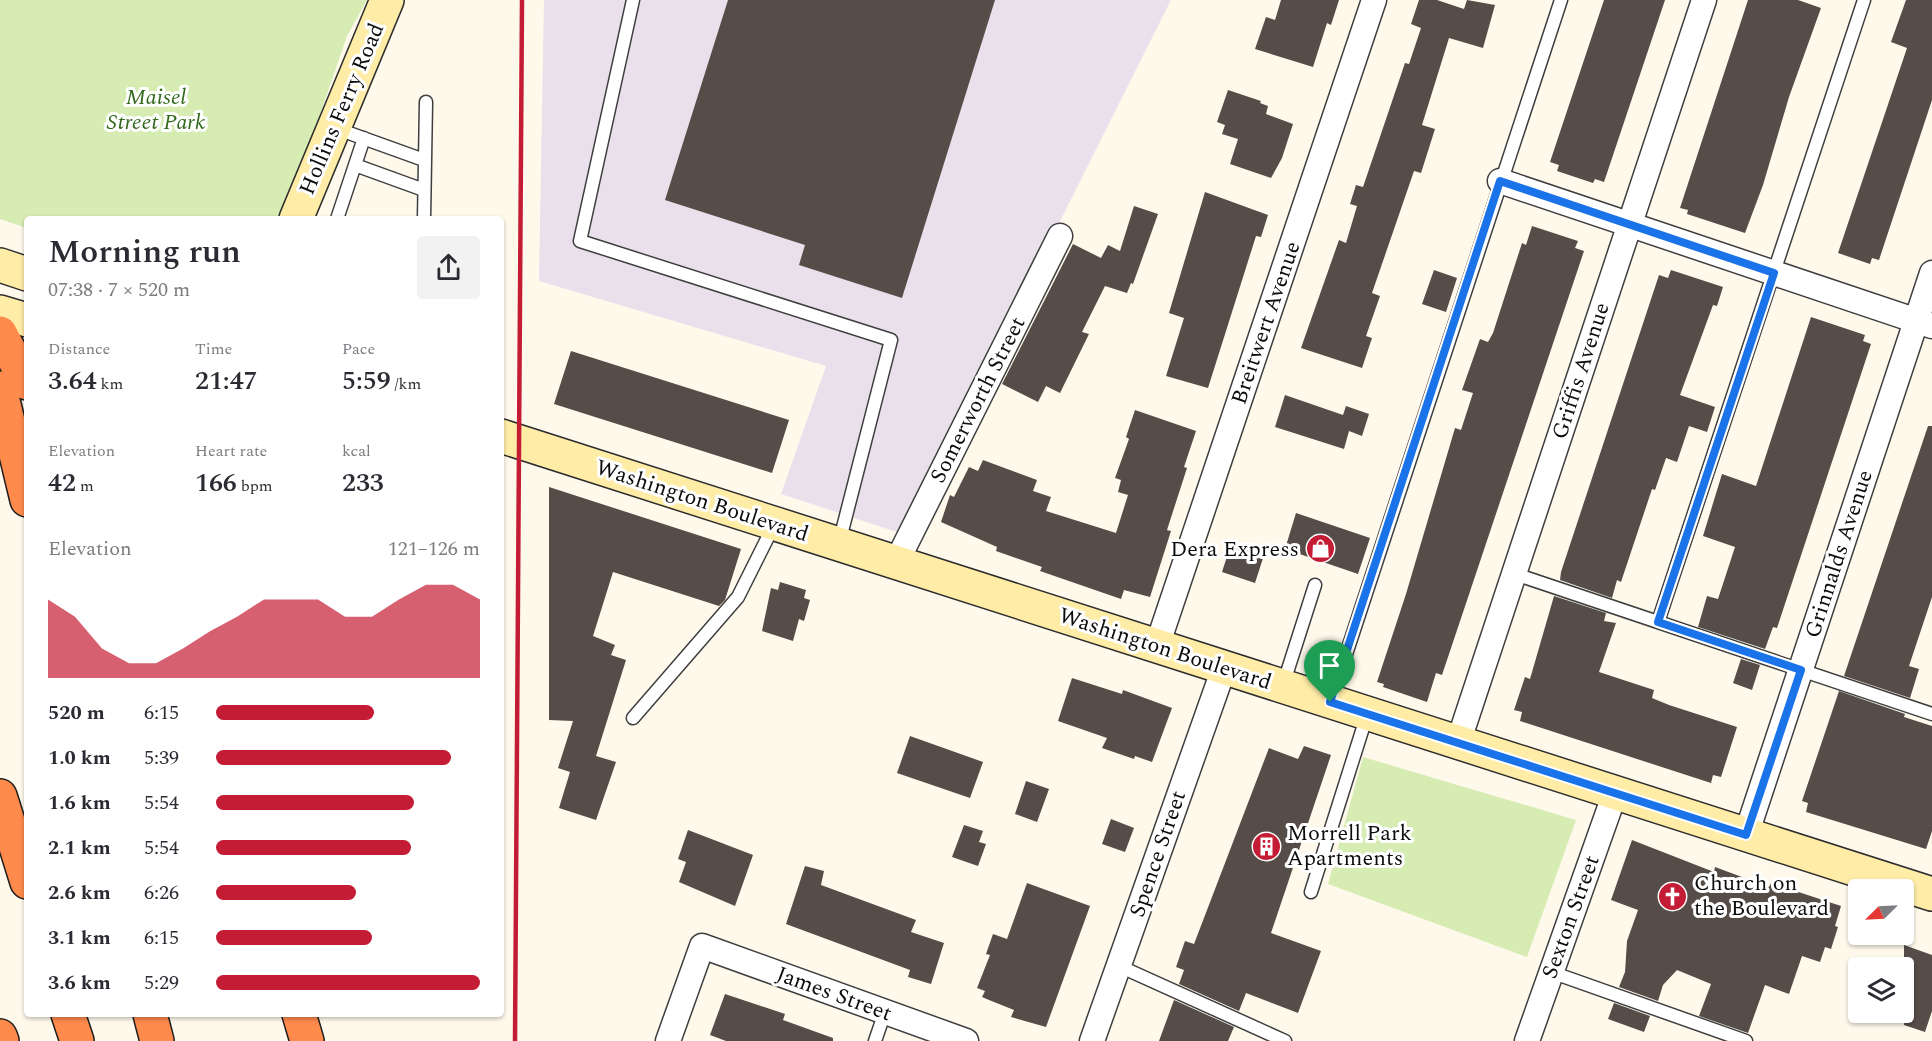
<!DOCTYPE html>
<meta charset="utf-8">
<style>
:root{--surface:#fff;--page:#f2f2f3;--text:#2b2b33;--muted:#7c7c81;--accent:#c51c35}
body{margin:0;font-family:Spectral,serif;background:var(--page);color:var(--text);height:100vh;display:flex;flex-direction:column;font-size:22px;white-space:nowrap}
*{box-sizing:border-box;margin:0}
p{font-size:20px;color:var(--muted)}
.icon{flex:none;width:33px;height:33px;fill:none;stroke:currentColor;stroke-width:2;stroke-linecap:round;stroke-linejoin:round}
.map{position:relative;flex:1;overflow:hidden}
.details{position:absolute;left:24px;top:216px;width:480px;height:801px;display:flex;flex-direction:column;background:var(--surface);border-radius:6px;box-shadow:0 2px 4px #0004}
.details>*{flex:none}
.needle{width:39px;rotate:246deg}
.fabs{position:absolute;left:1848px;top:879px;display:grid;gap:12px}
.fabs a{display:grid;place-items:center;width:66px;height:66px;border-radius:6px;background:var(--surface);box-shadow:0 2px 4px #0004;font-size:30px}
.pin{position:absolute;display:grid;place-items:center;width:51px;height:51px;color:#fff;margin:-62px -26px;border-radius:50% 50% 50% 0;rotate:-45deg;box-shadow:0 0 6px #0007}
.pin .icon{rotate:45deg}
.round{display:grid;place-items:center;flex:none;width:63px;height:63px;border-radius:6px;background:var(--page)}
.summary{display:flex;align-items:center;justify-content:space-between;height:102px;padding:0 24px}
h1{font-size:33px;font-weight:600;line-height:45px}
.metrics{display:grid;grid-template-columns:repeat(3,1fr);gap:9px;height:102px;padding:6px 24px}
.metrics div{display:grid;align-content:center}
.metrics b{font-size:26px;font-weight:600}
.metrics small{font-size:16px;font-weight:400}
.metrics p{font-size:16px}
.chart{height:168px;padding:12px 24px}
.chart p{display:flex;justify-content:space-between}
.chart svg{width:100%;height:108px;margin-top:6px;fill:var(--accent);opacity:.7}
ul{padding:0 24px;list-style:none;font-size:20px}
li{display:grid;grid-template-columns:96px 72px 1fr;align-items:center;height:45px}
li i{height:15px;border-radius:8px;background:var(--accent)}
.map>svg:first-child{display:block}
.industrial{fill:#e9e0ec}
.green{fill:#d6ecb3}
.building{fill:#564c48}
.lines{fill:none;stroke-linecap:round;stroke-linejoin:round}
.lane-casing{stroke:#3f3f3f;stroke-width:15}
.street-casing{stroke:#3f3f3f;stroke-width:27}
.secondary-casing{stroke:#2e2e2e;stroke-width:36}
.highway-casing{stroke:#1d1d1d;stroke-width:36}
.lane{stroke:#fff;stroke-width:12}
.street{stroke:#fff;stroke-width:24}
.secondary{stroke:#ffeca7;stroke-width:33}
.highway{stroke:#fe8a4b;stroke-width:33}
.rail{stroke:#c51c35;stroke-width:4.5}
.route-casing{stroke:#fff;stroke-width:12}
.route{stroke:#1a73e8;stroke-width:8}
.labels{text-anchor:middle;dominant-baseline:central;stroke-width:6;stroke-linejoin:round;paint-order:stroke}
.park-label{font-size:22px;font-style:italic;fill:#316819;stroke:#fff}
.street-label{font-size:22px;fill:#0c0c0c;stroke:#fff}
.poi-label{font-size:22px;fill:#0c0c0c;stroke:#fff;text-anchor:start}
</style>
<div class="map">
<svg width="1932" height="1041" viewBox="0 0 1932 1041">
<rect width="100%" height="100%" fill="#fff9ec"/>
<path class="industrial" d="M 544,0 L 1171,0 L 903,534 L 781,494 L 826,366 L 539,281 Z"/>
<path class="green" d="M 0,0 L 367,0 L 347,36 L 284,219 L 27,219 L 27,228 L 0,219 Z
M 1363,757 L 1576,820 L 1527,957 L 1328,884 Z"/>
<path class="building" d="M 728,0 L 995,0 L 902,298 L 799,265 L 805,245 L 665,200 Z
M 1281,0 L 1339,0 L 1331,25 L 1327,23 L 1313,67 L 1255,49 L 1266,17 L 1275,20 Z
M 1419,0 L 1437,0 L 1464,9 L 1467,0 L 1495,5 L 1483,48 L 1449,38 L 1422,125 L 1435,129 L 1421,173 L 1414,171 L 1372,293 L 1380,296 L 1366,336 L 1372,338 L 1362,368 L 1301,348 L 1339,240 L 1346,243 L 1357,206 L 1350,204 L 1356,185 L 1363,187 L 1405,63 L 1409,64 L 1421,28 L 1411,24 Z
M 1604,0 L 1665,0 L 1604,182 L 1595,179 L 1593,183 L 1557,171 L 1559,165 L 1550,162 Z
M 1748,0 L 1798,0 L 1821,8 L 1789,97 L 1763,185 L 1745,233 L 1687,214 L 1688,210 L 1680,208 Z
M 1906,0 L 1932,0 L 1932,100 L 1879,260 L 1872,258 L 1870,264 L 1838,253 L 1907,48 L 1891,42 Z
M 1228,90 L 1261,101 L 1260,103 L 1268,106 L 1266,114 L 1293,124 L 1282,158 L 1271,178 L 1230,164 L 1238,139 L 1222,134 L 1225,125 L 1217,122 Z
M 1205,192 L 1268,215 L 1261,237 L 1256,236 L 1208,388 L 1166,376 L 1184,318 L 1169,313 Z
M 1134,206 L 1158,214 L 1133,284 L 1131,283 L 1127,293 L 1105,286 L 1082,332 L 1089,334 L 1060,393 L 1046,386 L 1038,402 L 1002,384 L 1073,244 L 1101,258 L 1108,245 L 1120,251 Z
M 1532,226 L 1578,241 L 1575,248 L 1584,251 L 1442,675 L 1436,673 L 1427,702 L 1383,687 L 1384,684 L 1377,682 L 1406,594 L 1455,428 L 1461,430 L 1473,393 L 1462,390 L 1480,339 L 1488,342 L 1493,333 L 1522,243 L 1526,245 Z
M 1434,270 L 1457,278 L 1446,312 L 1422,304 Z
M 1671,270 L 1723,287 L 1717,306 L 1713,305 L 1680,395 L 1715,407 L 1707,432 L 1689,426 L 1677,462 L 1666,458 L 1655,490 L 1652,489 L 1621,582 L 1617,580 L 1612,598 L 1560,580 L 1561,572 L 1659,275 L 1668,278 Z
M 1811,317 L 1865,335 L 1863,341 L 1871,344 L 1777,628 L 1773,627 L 1765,649 L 1698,627 L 1707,596 L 1718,599 L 1735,547 L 1703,536 L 1722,474 L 1756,486 Z
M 571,351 L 789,420 L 772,473 L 554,404 Z
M 1285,395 L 1343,415 L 1346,406 L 1369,414 L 1362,436 L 1349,431 L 1344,449 L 1275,427 Z
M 1135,410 L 1196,431 L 1184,467 L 1187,468 L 1167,530 L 1171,531 L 1150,597 L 1124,590 L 1121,599 L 1040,571 L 1042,567 L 996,551 L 997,547 L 941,522 L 950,495 L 954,497 L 969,467 L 978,471 L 983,460 L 1037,480 L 1033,491 L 1051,497 L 1046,511 L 1116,533 L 1128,495 L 1118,492 L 1121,480 L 1115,478 L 1129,439 L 1126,437 Z
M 1928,426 L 1932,426 L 1932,597 L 1909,666 L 1919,669 L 1910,698 L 1844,676 Z
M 549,487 L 741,549 L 725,600 L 719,606 L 613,572 L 593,636 L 615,645 L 611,655 L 626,660 L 596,756 L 616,762 L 596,820 L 559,808 L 570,772 L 558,768 L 573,721 L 549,720 Z
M 1296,513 L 1370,538 L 1358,574 L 1285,549 Z
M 1232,541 L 1265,552 L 1255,583 L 1222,572 Z
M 780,582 L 806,590 L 804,598 L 810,600 L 804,621 L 799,619 L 793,641 L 762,631 L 771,588 L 778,590 Z
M 1554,596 L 1606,613 L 1604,621 L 1616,623 L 1599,672 L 1654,690 L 1652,698 L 1669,705 L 1737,727 L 1721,777 L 1713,775 L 1711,783 L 1520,721 L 1522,712 L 1514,710 L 1525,677 L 1530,679 Z
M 1741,659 L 1760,665 L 1752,690 L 1733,683 Z
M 1072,678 L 1122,694 L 1123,690 L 1172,708 L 1152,762 L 1135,756 L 1134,759 L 1102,748 L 1107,738 L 1058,721 Z
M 1839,691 L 1905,714 L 1904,717 L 1932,726 L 1932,831 L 1926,849 L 1806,812 L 1808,803 L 1802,801 Z
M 910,736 L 983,762 L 970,798 L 897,773 Z
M 1304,746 L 1331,755 L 1271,933 L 1321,951 L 1298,1013 L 1246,993 L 1239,1011 L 1179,984 L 1184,970 L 1176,967 L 1185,941 L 1194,944 L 1269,748 L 1298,759 Z
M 1026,781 L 1049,789 L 1037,822 L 1015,814 Z
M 1111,819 L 1134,828 L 1125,852 L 1102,844 Z
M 964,825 L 983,831 L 979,842 L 986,844 L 978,866 L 952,857 Z
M 688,830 L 753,855 L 735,906 L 679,882 L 686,862 L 678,859 Z
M 1632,840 L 1714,872 L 1715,867 L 1769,887 L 1771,883 L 1841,906 L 1835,926 L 1838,927 L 1831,949 L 1825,947 L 1820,962 L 1802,956 L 1789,994 L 1765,985 L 1748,1033 L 1699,1016 L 1711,984 L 1677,970 L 1663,985 L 1658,1001 L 1619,987 L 1625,972 L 1627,941 L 1638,910 L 1611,900 Z
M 805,866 L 824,871 L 821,885 L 916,920 L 911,932 L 944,943 L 931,984 L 908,977 L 910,970 L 786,924 Z
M 1027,883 L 1090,906 L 1046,1027 L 1011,1017 L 1014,1010 L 989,1000 L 982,997 L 985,991 L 977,988 L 990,955 L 986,954 L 993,934 L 1007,939 Z
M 1904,945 L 1932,955 L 1932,1011 L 1925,1032 L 1904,1025 Z
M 725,994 L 785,1014 L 783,1020 L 833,1038 L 833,1041 L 726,1041 L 710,1035 Z
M 1174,1000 L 1234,1027 L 1228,1041 L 1159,1041 Z
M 1614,1003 L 1650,1016 L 1644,1032 L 1608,1019 Z"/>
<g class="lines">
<defs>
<path id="lane" d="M 633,0 L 580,241 L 891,340 L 839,543
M 335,128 L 424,160
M 355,165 L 364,138
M 337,219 L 355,165 L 424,190
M 424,219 L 426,102
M 1515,574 L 1932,714
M 1658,622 L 1864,0
M 1283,685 L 1315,585
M 1331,700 L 1561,0
M 633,718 L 738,597 L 774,525
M 1311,892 L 1367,715
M 1119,966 L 1285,1041
M 1551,972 L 1746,1041
M 875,1041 L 885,1012"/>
<path id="street" d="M 1500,181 L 1932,326
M 896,563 L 1060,236
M 1157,646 L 1374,0
M 1458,743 L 1704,0
M 1746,835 L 1932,273
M 668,1041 L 702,946 L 966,1041
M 1092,1041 L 1224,668
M 1527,1041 L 1615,793"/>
<path id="secondary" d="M 296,219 L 387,0
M 0,265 L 27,274
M 0,312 L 27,320
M 501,436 L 1932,894"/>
<path id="highway" d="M 0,333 L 27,383
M 0,388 L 27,500
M 0,796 L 27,882
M 68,1014 L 77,1041
M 150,1014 L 157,1041
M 299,1014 L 307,1041
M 0,1036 L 2,1041"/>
</defs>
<use href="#lane" class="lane-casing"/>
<use href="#street" class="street-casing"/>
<use href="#secondary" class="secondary-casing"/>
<use href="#highway" class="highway-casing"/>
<use href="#lane" class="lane"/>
<use href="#street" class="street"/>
<use href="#secondary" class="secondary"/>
<use href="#highway" class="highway"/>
<path class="rail" d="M 515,1041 L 522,0"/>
</g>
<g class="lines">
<defs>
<path id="route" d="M 1500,181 L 1774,273 L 1658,622 L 1801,670 L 1746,835 L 1330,702 Z"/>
</defs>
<use href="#route" class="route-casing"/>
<use href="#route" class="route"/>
</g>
<defs>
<symbol id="shop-disc" viewBox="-11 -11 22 22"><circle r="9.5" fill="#c51c35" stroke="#fff"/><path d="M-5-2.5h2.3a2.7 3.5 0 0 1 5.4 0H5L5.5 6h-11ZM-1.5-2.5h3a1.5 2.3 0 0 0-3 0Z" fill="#fff"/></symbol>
<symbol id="building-disc" viewBox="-11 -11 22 22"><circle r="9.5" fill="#c51c35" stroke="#fff"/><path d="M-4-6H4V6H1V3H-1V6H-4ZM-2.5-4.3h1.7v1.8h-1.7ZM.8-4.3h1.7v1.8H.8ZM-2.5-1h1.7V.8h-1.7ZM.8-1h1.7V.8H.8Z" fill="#fff"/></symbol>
<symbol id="church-disc" viewBox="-11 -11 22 22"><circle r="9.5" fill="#c51c35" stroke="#fff"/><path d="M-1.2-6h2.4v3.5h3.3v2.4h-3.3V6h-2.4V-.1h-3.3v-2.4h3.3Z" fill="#fff"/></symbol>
</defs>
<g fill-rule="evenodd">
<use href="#shop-disc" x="1304" y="532" width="33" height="33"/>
<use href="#building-disc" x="1250" y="830" width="33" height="33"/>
<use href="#church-disc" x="1656" y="880" width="33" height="33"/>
</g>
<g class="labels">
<g class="park-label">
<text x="156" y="97">Maisel<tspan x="156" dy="25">Street Park</tspan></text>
</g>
<g class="street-label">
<text transform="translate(342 109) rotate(-67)">Hollins Ferry Road</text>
<text transform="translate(1266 323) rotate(-71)">Breitwert Avenue</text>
<text transform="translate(1581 371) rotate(-72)">Griffis Avenue</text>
<text transform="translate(978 400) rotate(-63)">Somerworth Street</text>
<text transform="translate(702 501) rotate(18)">Washington Boulevard</text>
<text transform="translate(1839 554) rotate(-72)">Grinnalds Avenue</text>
<text transform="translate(1165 649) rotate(18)">Washington Boulevard</text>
<text transform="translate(1158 854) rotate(-71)">Spence Street</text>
<text transform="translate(1571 917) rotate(-70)">Sexton Street</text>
<text transform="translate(834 994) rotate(20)">James Street</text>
</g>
<g class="poi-label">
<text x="1299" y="549" text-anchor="end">Dera Express</text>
<text x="1287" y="833">Morrell Park<tspan x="1287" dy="25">Apartments</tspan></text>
<text x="1694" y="883">Church on<tspan x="1694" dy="25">the Boulevard</tspan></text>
</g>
</g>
</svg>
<div class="fabs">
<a><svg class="needle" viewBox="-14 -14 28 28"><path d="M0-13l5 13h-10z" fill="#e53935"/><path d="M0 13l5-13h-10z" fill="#7c7c81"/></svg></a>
<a><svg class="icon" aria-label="layers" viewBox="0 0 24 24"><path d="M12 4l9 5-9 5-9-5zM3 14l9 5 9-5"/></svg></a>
</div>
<div class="pin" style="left:1330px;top:702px;background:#1e9e55"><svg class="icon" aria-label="arrive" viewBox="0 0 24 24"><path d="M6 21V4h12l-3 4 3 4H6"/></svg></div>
<section class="details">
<div class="summary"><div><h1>Morning run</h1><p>07:38 · 7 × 520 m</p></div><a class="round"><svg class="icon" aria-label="share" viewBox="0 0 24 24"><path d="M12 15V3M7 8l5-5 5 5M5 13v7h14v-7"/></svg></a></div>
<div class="metrics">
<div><p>Distance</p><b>3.64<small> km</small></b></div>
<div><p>Time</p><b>21:47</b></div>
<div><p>Pace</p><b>5:59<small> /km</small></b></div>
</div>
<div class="metrics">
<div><p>Elevation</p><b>42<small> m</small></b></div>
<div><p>Heart rate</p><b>166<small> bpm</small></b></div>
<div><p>kcal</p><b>233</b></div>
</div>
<div class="chart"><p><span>Elevation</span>121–126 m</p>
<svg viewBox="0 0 160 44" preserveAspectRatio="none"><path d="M0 44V12L10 19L20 32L30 38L40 38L50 32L60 25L70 19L80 12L90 12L100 12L110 19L120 19L130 12L140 6L150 6L160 12V44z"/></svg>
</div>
<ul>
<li><b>520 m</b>6:15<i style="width:60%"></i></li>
<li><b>1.0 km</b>5:39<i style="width:89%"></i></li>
<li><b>1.6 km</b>5:54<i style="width:75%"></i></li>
<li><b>2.1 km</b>5:54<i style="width:74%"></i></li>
<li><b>2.6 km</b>6:26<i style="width:53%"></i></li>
<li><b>3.1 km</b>6:15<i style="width:59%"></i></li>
<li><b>3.6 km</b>5:29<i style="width:100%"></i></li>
</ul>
</section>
</div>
